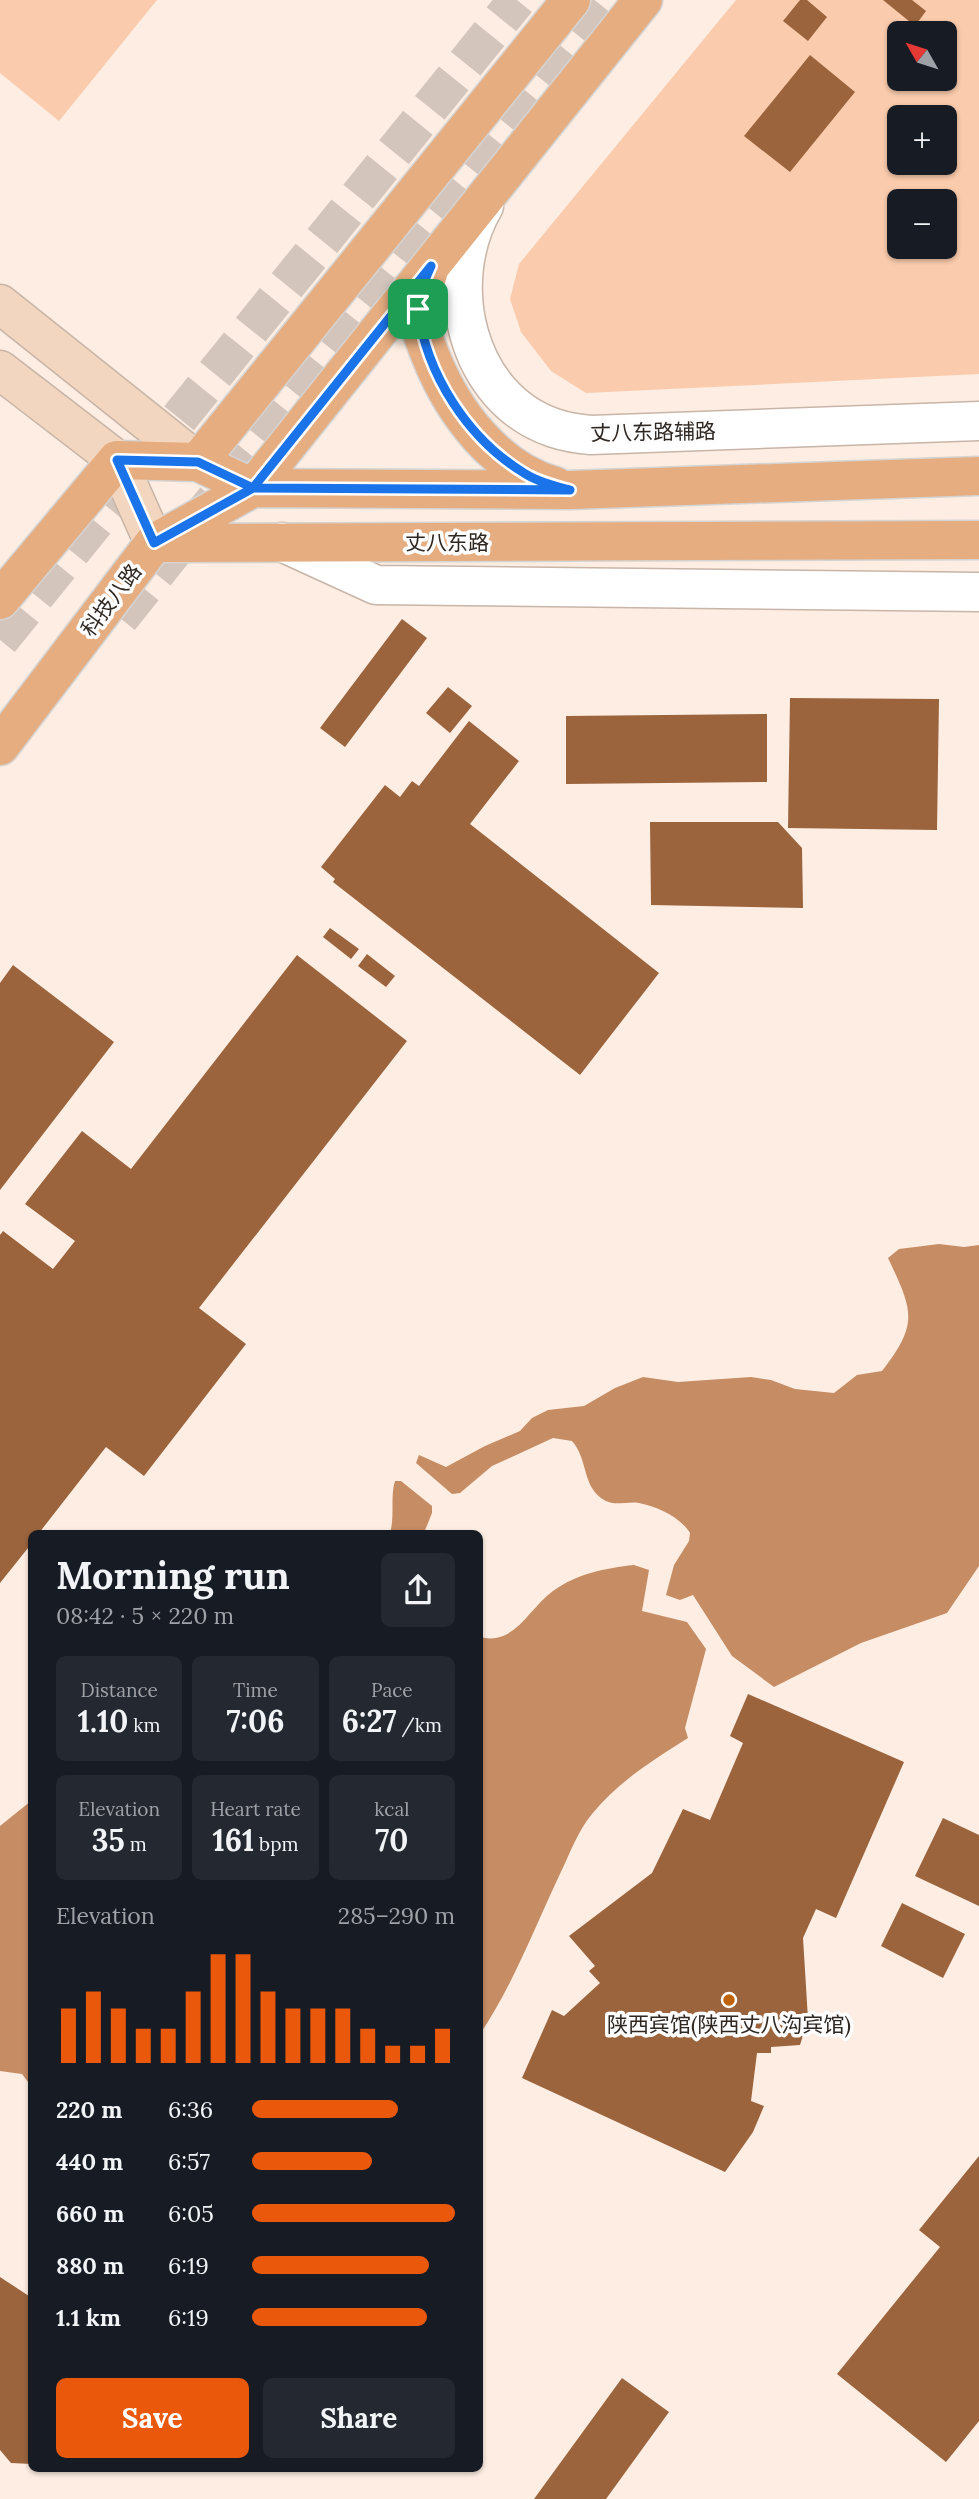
<!DOCTYPE html>
<meta charset="utf-8">
<style>
:root{--surface:#171b24;--page:#242831;--text:#f1f3f6;--muted:#9ea1a6;--accent:#ea580c}
body{margin:0;font-family:Lora,"Noto Sans SC",serif;background:var(--page);color:var(--text);height:100vh;display:flex;flex-direction:column;font-size:26px;white-space:nowrap}
*{box-sizing:border-box;margin:0}
p{font-size:23px;color:var(--muted)}
.icon{flex:none;width:38px;height:38px;fill:none;stroke:currentColor;stroke-width:2;stroke-linecap:round;stroke-linejoin:round}
.map{position:relative;flex:1;overflow:hidden}
.drawer{position:absolute;left:28px;top:1530px;width:455px;height:942px;display:flex;flex-direction:column;background:var(--surface);border-radius:10px;box-shadow:0 2px 5px #0004}
.drawer>*{flex:none}
.needle{width:46px;rotate:309deg}
.buttons{position:absolute;left:887px;top:21px;display:grid;gap:14px}
.buttons a{display:grid;place-items:center;width:70px;height:70px;border-radius:10px;background:var(--surface);box-shadow:0 2px 5px #0004;font-size:35px}
.pin{position:absolute;display:grid;place-items:center;width:60px;height:60px;color:#fff;margin:-30px;border-radius:14px;box-shadow:0 4px 10px #0006}
.round{display:grid;place-items:center;flex:none;width:74px;height:74px;border-radius:10px;background:var(--page)}
.headline{display:flex;align-items:center;justify-content:space-between;height:119px;padding:0 28px}
h1{font-size:38px;font-weight:700;line-height:52px}
.stats{display:grid;grid-template-columns:repeat(3,1fr);gap:10px;height:119px;padding:7px 28px}
.stats div{display:grid;align-content:center;border-radius:10px;background:var(--page);text-align:center}
.stats b{font-size:30px;font-weight:700}
.stats small{font-size:19px;font-weight:400}
.stats p{font-size:19px}
.chart{height:196px;padding:14px 28px}
.chart p{display:flex;justify-content:space-between}
.chart svg{width:100%;height:126px;margin-top:7px;stroke:var(--accent);stroke-width:6}
.primary-button{display:flex;gap:14px;margin-top:auto;padding:14px 28px}
.primary-button a{flex:1;height:80px;border-radius:10px;background:var(--accent);color:#fff;font-size:28px;font-weight:700;line-height:80px;text-align:center}
.primary-button a+a{background:var(--page);color:var(--text)}
ul{padding:0 28px;list-style:none;font-size:23px}
li{display:grid;grid-template-columns:112px 84px 1fr;align-items:center;height:52px}
li i{height:18px;border-radius:9px;background:var(--accent)}
.map>svg:first-child{display:block}
.green{fill:#facbac;fill-rule:evenodd}
.water{fill:#c68c64}
.building{fill:#9b643d}
.lines{fill:none;stroke-linecap:round;stroke-linejoin:round}
.highway-tunnel{stroke:#d4c5bc;stroke-width:38;stroke-dasharray:38 19;stroke-linecap:butt}
.street-casing{stroke:#c8b5a8;stroke-width:41}
.secondary-casing{stroke:#c8b5a8;stroke-width:41}
.primary-casing{stroke:#d5d4d3;stroke-width:41}
.street{stroke:#fff;stroke-width:38}
.secondary{stroke:#f2d6bf;stroke-width:38}
.primary{stroke:#e5ad80;stroke-width:38}
.route-casing{stroke:#fff;stroke-width:14}
.route{stroke:#1a73e8;stroke-width:9}
.poi-dot{fill:#bf640d;stroke:#fdfdfd;stroke-width:2.5}
.labels{text-anchor:middle;dominant-baseline:central;stroke-width:7;stroke-linejoin:round;paint-order:stroke}
.street-label{font-size:21px;fill:#2e2722;stroke:#fdfdfd}
.poi-label{font-size:21px;fill:#2e2722;stroke:#fdfdfd}
</style>
<div class="map">
<svg width="979" height="2499" viewBox="0 0 979 2499">
<rect width="100%" height="100%" fill="#fdede2"/>
<path class="green" d="M 0,0 L 157,0 L 59,121 L 0,73 Z
M 736,0 L 979,0 L 979,374 L 586,393 L 551,371 L 521,332 L 510,299 L 519,264 ZM 900,33 L 945,33 L 945,79 L 900,79 ZM 900,117 L 945,117 L 945,163 L 900,163 ZM 900,201 L 945,201 L 945,247 L 900,247 Z"/>
<path class="water" d="M 939,1244 L 964,1247 L 979,1245 L 979,1566 L 947,1613 L 861,1643 L 774,1687 L 732,1656 L 693,1595 L 680,1600 L 666,1595 L 674,1565 L 689,1541 L 690,1533 C 680,1517 658,1507 639,1503 C 629,1501 615,1506 606,1501 C 581,1488 589,1460 572,1441 L 553,1438 L 492,1466 L 460,1493 L 452,1494 L 416,1463 L 419,1455 L 446,1467 L 485,1446 L 520,1431 L 532,1418 L 548,1410 L 584,1406 L 615,1388 L 643,1377 L 678,1382 L 751,1377 L 771,1380 L 795,1389 L 834,1393 L 857,1375 L 882,1371 C 919,1323 913,1311 888,1258 L 899,1249 Z
M 395,1481 L 401,1481 L 432,1506 L 432,1513 L 424,1533 L 390,1533 C 395,1516 390,1496 395,1481 Z
M 634,1565 L 649,1570 L 642,1611 L 687,1622 L 706,1649 L 685,1728 L 688,1738 C 653,1760 618,1782 592,1814 C 577,1832 569,1856 559,1876 C 534,1929 513,1985 480,2034 L 480,1637 C 515,1646 528,1609 553,1591 C 576,1574 606,1568 634,1565 Z
M 31,1801 L 32,1802 L 31,2086 L 22,2074 L 0,2071 L 0,1826 Z"/>
<path class="building" d="M 800,0 L 807,0 L 827,17 L 808,41 L 783,21 Z
M 883,0 L 912,0 L 926,11 L 915,26 Z
M 810,55 L 855,92 L 790,172 L 744,136 Z
M 402,619 L 427,638 L 345,747 L 320,728 Z
M 448,687 L 472,706 L 450,733 L 426,713 Z
M 790,698 L 939,699 L 937,830 L 788,828 Z
M 767,714 L 767,782 L 566,784 L 566,716 Z
M 469,721 L 519,761 L 470,824 L 659,973 L 580,1075 L 333,882 L 335,879 L 321,867 L 385,785 L 400,797 L 412,781 L 419,786 Z
M 650,822 L 778,822 L 802,848 L 803,908 L 651,905 Z
M 330,928 L 359,949 L 351,959 L 323,937 Z
M 367,954 L 395,976 L 386,987 L 358,966 Z
M 297,955 L 407,1041 L 199,1308 L 246,1344 L 144,1476 L 106,1447 L 39,1533 L 32,1533 L 32,1543 L 0,1583 L 0,1235 L 3,1231 L 53,1269 L 75,1241 L 25,1204 L 82,1131 L 131,1169 Z
M 13,965 L 114,1042 L 0,1190 L 0,983 Z
M 748,1694 L 904,1762 L 836,1918 L 816,1909 L 803,1938 L 808,2019 L 800,2045 L 771,2047 L 771,2053 L 757,2053 L 751,2101 L 764,2106 L 753,2132 L 725,2172 L 522,2078 L 552,2010 L 564,2016 L 600,1983 L 589,1971 L 595,1966 L 569,1936 L 652,1873 L 683,1809 L 710,1820 L 743,1743 L 730,1736 Z
M 943,1818 L 979,1835 L 979,1906 L 915,1876 Z
M 902,1903 L 965,1934 L 943,1978 L 881,1946 Z
M 979,2156 L 979,2421 L 946,2462 L 837,2374 L 940,2247 L 919,2230 Z
M 0,2277 L 32,2298 L 32,2464 L 11,2463 L 0,2450 Z
M 622,2378 L 669,2412 L 606,2499 L 534,2499 Z"/>
<g class="lines">
<path class="highway-tunnel" d="M 120,618 L 616,0
M 0,640 L 517,0"/>
<defs>
<path id="street" d="M 484,206 C 440,281 465,398 554,428 C 566,432 579,434 591,435 L 979,421
M 282,542 L 376,585 L 979,592"/>
<path id="secondary" d="M 0,304 L 198,462
M 0,370 L 117,460 L 154,543"/>
<path id="primary" d="M 428,274 C 423,285 418,297 418,310 C 418,326 425,342 431,357 C 453,412 495,469 555,486
M 198,462 L 571,0
M 156,543 L 979,540
M 0,600 L 117,460 L 198,462 L 253,488 L 570,490 L 979,476
M 0,746 L 154,543 L 253,488 L 643,0"/>
</defs>
<use href="#street" class="street-casing"/>
<use href="#secondary" class="secondary-casing"/>
<use href="#primary" class="primary-casing"/>
<use href="#street" class="street"/>
<use href="#secondary" class="secondary"/>
<use href="#primary" class="primary"/>
</g>
<g class="lines">
<defs>
<path id="route" d="M 418,309 L 421,289 L 431,266 L 253,488 L 198,462 L 117,460 L 154,543 L 253,488 L 570,490 C 555,486 538,482 524,473 C 468,439 426,374 418,309"/>
</defs>
<use href="#route" class="route-casing"/>
<use href="#route" class="route"/>
</g>
<circle class="poi-dot" cx="729" cy="2000" r="7"/>
<g class="labels">
<g class="street-label">
<text transform="translate(653 432) rotate(-1)">丈八东路辅路</text>
<text x="447" y="542">丈八东路</text>
<text transform="translate(111 600) rotate(-53)">科技八路</text>
</g>
<g class="poi-label">
<text x="729" y="2024">陕西宾馆(陕西丈八沟宾馆)</text>
</g>
</g>
</svg>
<div class="buttons">
<a><svg class="needle" viewBox="-14 -14 28 28"><path d="M0-13l5 13h-10z" fill="#e53935"/><path d="M0 13l5-13h-10z" fill="#9ea1a6"/></svg></a>
<a>+</a>
<a>−</a>
</div>
<div class="pin" style="left:418px;top:309px;background:#1e9e55"><svg class="icon" aria-label="arrive" viewBox="0 0 24 24"><path d="M6 21V4h12l-3 4 3 4H6"/></svg></div>
<section class="drawer">
<div class="headline"><div><h1>Morning run</h1><p>08:42 · 5 × 220 m</p></div><a class="round"><svg class="icon" aria-label="share" viewBox="0 0 24 24"><path d="M12 15V3M7 8l5-5 5 5M5 13v7h14v-7"/></svg></a></div>
<div class="stats">
<div><p>Distance</p><b>1.10<small> km</small></b></div>
<div><p>Time</p><b>7:06</b></div>
<div><p>Pace</p><b>6:27<small> /km</small></b></div>
</div>
<div class="stats">
<div><p>Elevation</p><b>35<small> m</small></b></div>
<div><p>Heart rate</p><b>161<small> bpm</small></b></div>
<div><p>kcal</p><b>70</b></div>
</div>
<div class="chart"><p><span>Elevation</span>285–290 m</p>
<svg viewBox="0 0 160 44" preserveAspectRatio="none"><path d="M5 44V25M15 44V19M25 44V25M35 44V32M45 44V32M55 44V19M65 44V6M75 44V6M85 44V19M95 44V25M105 44V25M115 44V25M125 44V32M135 44V38M145 44V38M155 44V32"/></svg>
</div>
<ul>
<li><b>220 m</b>6:36<i style="width:72%"></i></li>
<li><b>440 m</b>6:57<i style="width:59%"></i></li>
<li><b>660 m</b>6:05<i style="width:100%"></i></li>
<li><b>880 m</b>6:19<i style="width:87%"></i></li>
<li><b>1.1 km</b>6:19<i style="width:86%"></i></li>
</ul>
<div class="primary-button"><a>Save</a><a>Share</a></div>
</section>
</div>
